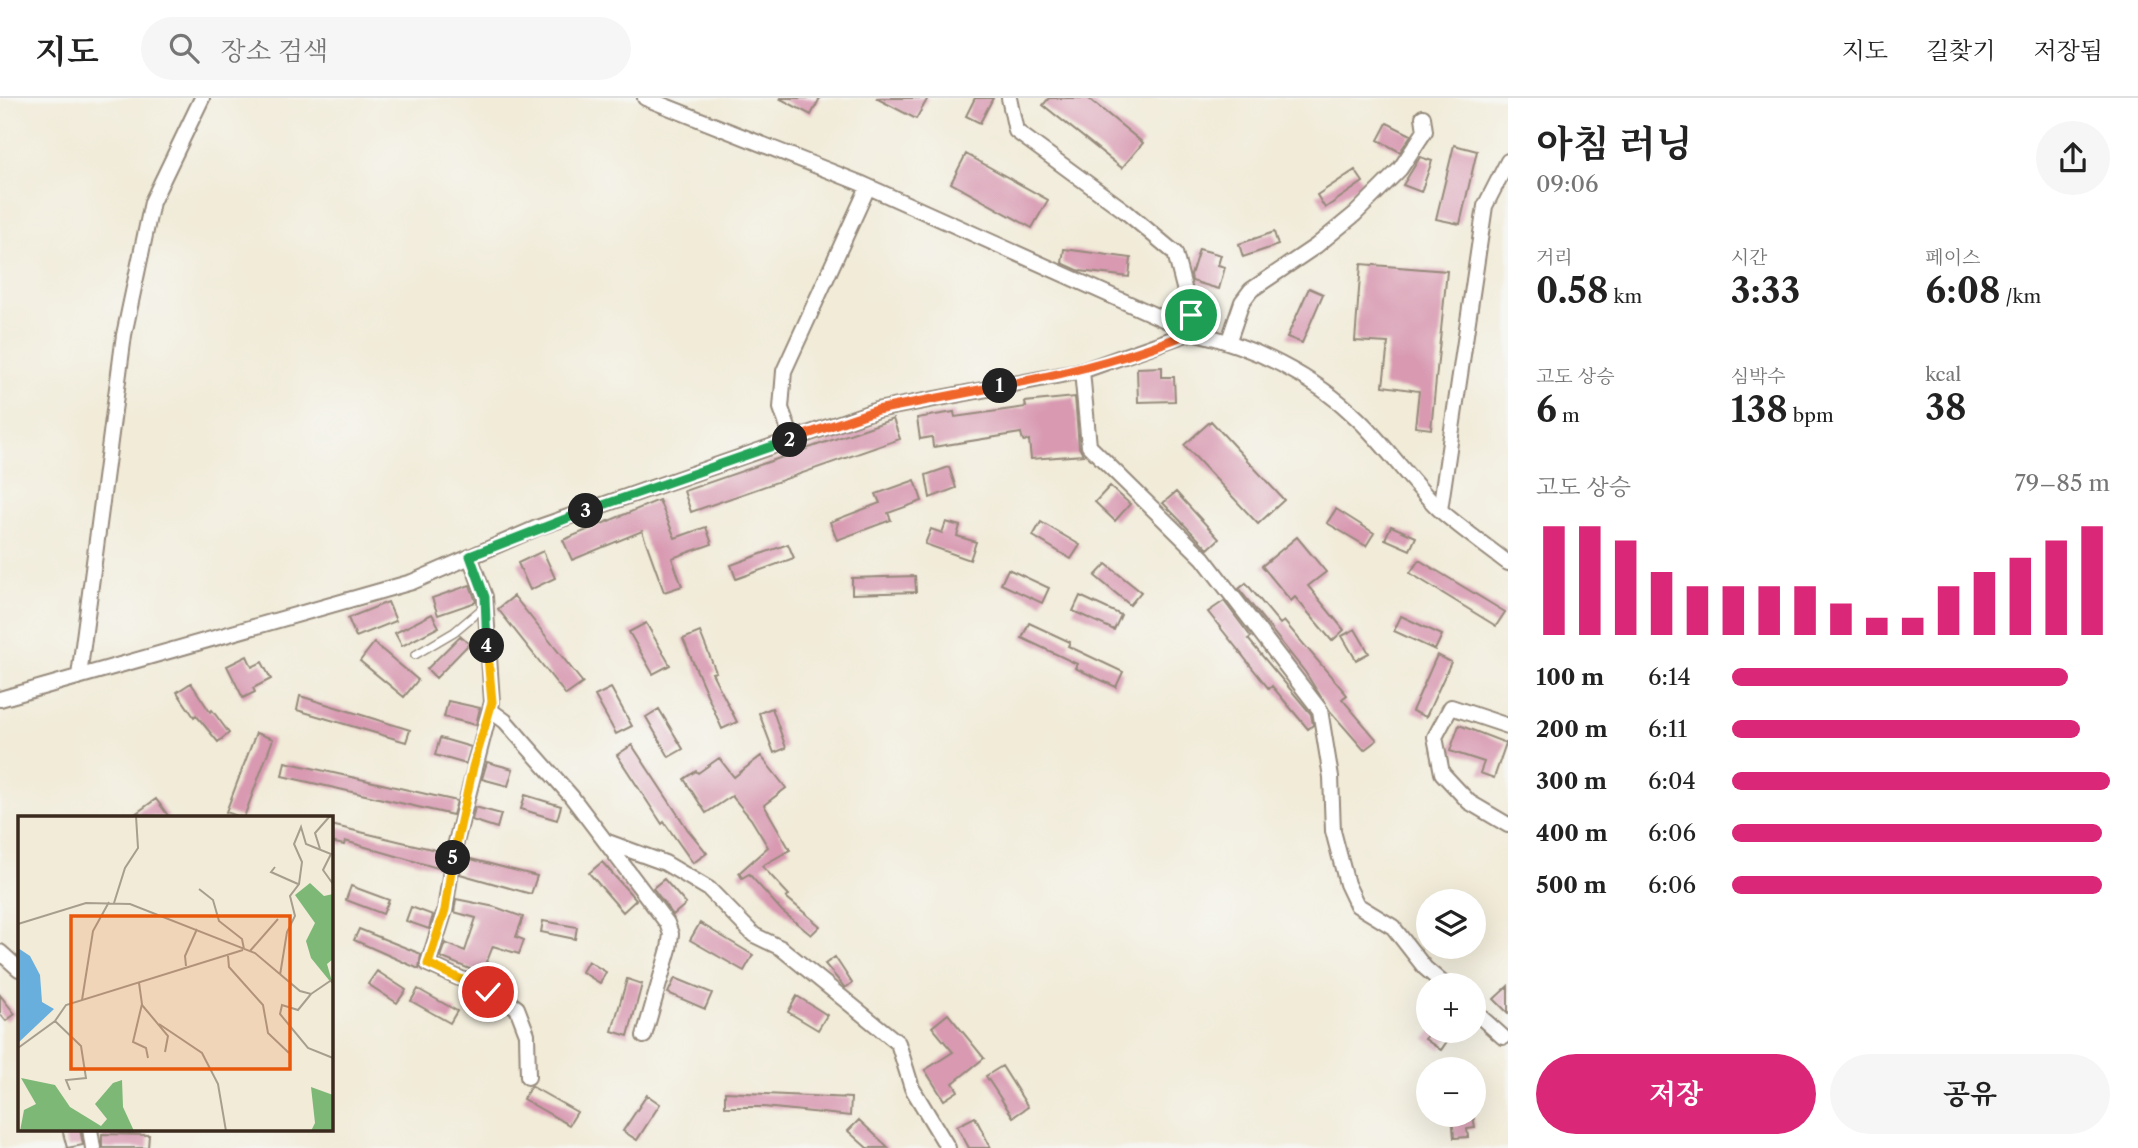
<!DOCTYPE html>
<html lang="ko">
<meta charset="utf-8">
<style>
:root{--surface:#fff;--page:#f6f6f6;--text:#222;--muted:#767676;--line:#e0e0e0;--accent:#db2777}
body{margin:0;font-family:"Libre Caslon Text","Noto Serif KR",serif;background:var(--page);color:var(--text);height:100vh;display:flex;flex-direction:column;font-size:26px;white-space:nowrap}
*{box-sizing:border-box;margin:0}
p{font-size:23px;color:var(--muted)}
.icon{flex:none;width:38px;height:38px;fill:none;stroke:currentColor;stroke-width:2;stroke-linecap:round;stroke-linejoin:round}
.map{position:relative;flex:1;overflow:hidden}
.side{display:flex;flex-direction:column;background:var(--surface);width:630px}
.side>*{flex:none}
.buttons{position:absolute;left:1416px;top:791px;display:grid;gap:14px}
.buttons a{display:grid;place-items:center;width:70px;height:70px;border-radius:50%;background:var(--surface);box-shadow:0 7px 28px #0002;font-size:35px}
.pin{position:absolute;display:grid;place-items:center;width:60px;height:60px;color:#fff;margin:-30px;border:4px solid #fff;border-radius:50%;box-shadow:0 2px 7px #0007}
.km{position:absolute;width:35px;height:35px;margin:-18px;border-radius:50%;background:#222;color:#fff;font-size:19px;line-height:35px;text-align:center}
.round{display:grid;place-items:center;flex:none;width:74px;height:74px;border-radius:37px;background:var(--page)}
.overview{display:flex;align-items:center;justify-content:space-between;height:119px;padding:0 28px}
h1{font-size:38px;font-weight:700;line-height:52px}
.figures{display:grid;grid-template-columns:repeat(3,1fr);gap:10px;height:119px;padding:7px 28px}
.figures div{display:grid;align-content:center}
.figures b{font-size:35px;font-weight:700}
.figures small{font-size:19px;font-weight:400}
.figures p{font-size:19px}
.chart{height:196px;padding:14px 28px}
.chart p{display:flex;justify-content:space-between}
.chart svg{width:100%;height:126px;margin-top:7px;stroke:var(--accent);stroke-width:6}
.button{display:flex;gap:14px;margin-top:auto;padding:14px 28px}
.button a{flex:1;height:80px;border-radius:42px;background:var(--accent);color:#fff;font-size:28px;font-weight:700;line-height:80px;text-align:center}
.button a+a{background:var(--page);color:var(--text)}
ul{padding:0 28px;list-style:none;font-size:23px}
li{display:grid;grid-template-columns:112px 84px 1fr;align-items:center;height:52px}
li i{height:18px;border-radius:9px;background:var(--accent)}
header{display:flex;align-items:center;gap:42px;box-sizing:border-box;height:98px;padding:0 35px;background:var(--surface);border-bottom:2px solid var(--line)}
header strong{font-size:33px}
nav{display:flex;gap:38px;margin-inline-start:auto;font-size:24px}
.search{width:490px;height:63px;background:var(--page);display:flex;align-items:center;gap:18px;box-sizing:border-box;padding:0 24px;border-radius:38px;color:var(--muted);font-size:26px}
main{display:flex;flex:1;min-height:0}
.map>svg:first-child{display:block}
.building{fill:#d899b1}
.lines{fill:none;stroke-linecap:round;stroke-linejoin:round}
.service-casing{stroke:#968a7b;stroke-width:10}
.minor-casing{stroke:#968a7b;stroke-width:18}
.service{stroke:#fff;stroke-width:7}
.minor{stroke:#fff;stroke-width:14}
.split-1-casing{stroke:#fff;stroke-width:14}
.split-2-casing{stroke:#fff;stroke-width:14}
.split-3-casing{stroke:#fff;stroke-width:14}
.split-4-casing{stroke:#fff;stroke-width:14}
.split-5-casing{stroke:#fff;stroke-width:14}
.split-6-casing{stroke:#fff;stroke-width:14}
.split-1{stroke:#f0652b;stroke-width:9}
.split-2{stroke:#f0652b;stroke-width:9}
.split-3{stroke:#22a559;stroke-width:9}
.split-4{stroke:#22a559;stroke-width:9}
.split-5{stroke:#f5b400;stroke-width:9}
.split-6{stroke:#f5b400;stroke-width:9}
.inset-road{fill:none;stroke:#a89e8e;stroke-width:2}
.view{fill:#e8590c;fill-opacity:0.15;stroke:#e8590c;stroke-width:3.5}
.inset-edge{fill:none;stroke:#3b2a1e;stroke-width:3.5}
</style>
<header>
<strong>지도</strong>
<div class="search"><svg class="icon" aria-label="search" viewBox="0 0 24 24"><circle cx="10" cy="10" r="6"/><path d="M15 15l6 6"/></svg>장소 검색</div>
<nav><a>지도</a><a>길찾기</a><a>저장됨</a></nav>
</header>
<main>
<div class="map">
<svg width="1508" height="1050" viewBox="0 0 1508 1050">
<rect width="100%" height="100%" fill="#f6f6f2"/>
<filter id="ink" filterUnits="userSpaceOnUse"><feTurbulence type="fractalNoise" baseFrequency=".0143" numOctaves="2"/><feDisplacementMap in="SourceGraphic" scale="14" xChannelSelector="R" yChannelSelector="G"/><feConvolveMatrix kernelMatrix="1 2 1 2 8 2 1 2 1" color-interpolation-filters="sRGB"/></filter>
<filter id="wash" filterUnits="userSpaceOnUse"><feTurbulence type="fractalNoise" baseFrequency=".00686" numOctaves="4" result="noise"/><feDisplacementMap in="SourceGraphic" scale="28" xChannelSelector="R" yChannelSelector="G"/><feGaussianBlur stdDeviation="1.57" result="paint"/><feColorMatrix in="noise" values="0 0 0 0 0 0 0 0 0 0 0 0 0 0 0 0 0 1.4 0 .05"/><feComposite in="paint" operator="in"/></filter>
<g filter="url(#wash)">
<rect width="100%" height="100%" fill="#f1ebd8"/>
<g id="blocks">
<path class="building" d="M 779,0 L 820,0 L 811,17 Z
M 876,0 L 928,0 L 916,21 Z
M 975,0 L 993,0 L 980,25 L 966,18 Z
M 1049,0 L 1088,0 L 1143,45 L 1122,70 L 1043,7 Z
M 1387,25 L 1411,37 L 1400,54 L 1378,42 Z
M 1454,47 L 1477,53 L 1460,126 L 1436,121 Z
M 966,56 L 1048,102 L 1032,130 L 951,85 Z
M 1420,59 L 1432,63 L 1421,94 L 1403,87 Z
M 1355,72 L 1363,84 L 1325,110 L 1317,97 Z
M 1274,134 L 1278,147 L 1243,159 L 1239,146 Z
M 1064,151 L 1131,160 L 1129,179 L 1080,173 L 1062,165 Z
M 1199,151 L 1221,157 L 1218,167 L 1225,169 L 1219,191 L 1192,183 L 1191,177 Z
M 1361,166 L 1447,173 L 1431,331 L 1415,329 L 1419,293 L 1383,288 L 1388,245 L 1355,243 Z
M 1309,190 L 1323,196 L 1302,245 L 1287,239 Z
M 1162,269 L 1162,279 L 1174,279 L 1175,303 L 1138,304 L 1137,270 Z
M 1075,299 L 1079,349 L 1083,357 L 1031,361 L 1029,342 L 1023,343 L 1021,335 L 933,349 L 932,339 L 920,341 L 917,320 L 954,314 L 955,319 L 1026,309 L 1025,304 Z
M 893,321 L 900,341 L 691,414 L 684,393 Z
M 1211,323 L 1284,402 L 1258,426 L 1184,347 Z
M 949,369 L 956,390 L 930,400 L 926,377 Z
M 915,382 L 922,403 L 888,415 L 891,422 L 837,442 L 830,424 L 880,405 L 876,396 Z
M 1110,388 L 1130,406 L 1115,423 L 1095,404 Z
M 1176,394 L 1219,441 L 1208,451 L 1163,405 Z
M 659,402 L 675,440 L 706,429 L 712,446 L 672,460 L 682,488 L 664,494 L 642,433 L 572,462 L 563,442 Z
M 1336,411 L 1374,435 L 1366,448 L 1327,425 Z
M 946,424 L 960,428 L 957,438 L 976,444 L 970,462 L 925,446 L 931,431 L 942,435 Z
M 1041,424 L 1080,447 L 1071,461 L 1033,438 Z
M 1391,428 L 1416,439 L 1410,452 L 1385,441 Z
M 1297,439 L 1326,474 L 1308,488 L 1344,532 L 1332,543 L 1295,499 L 1291,503 L 1262,468 Z
M 788,446 L 794,460 L 736,481 L 731,467 Z
M 543,453 L 555,480 L 530,492 L 518,465 Z
M 1419,462 L 1505,514 L 1496,528 L 1410,475 Z
M 1106,466 L 1141,494 L 1130,507 L 1095,478 Z
M 1008,471 L 1049,490 L 1042,505 L 1001,486 Z
M 915,478 L 916,494 L 852,496 L 852,480 Z
M 1246,485 L 1280,526 L 1284,523 L 1347,597 L 1342,601 L 1377,642 L 1364,652 L 1330,613 L 1305,574 L 1239,491 Z
M 470,487 L 476,504 L 438,517 L 432,500 Z
M 514,498 L 583,585 L 566,597 L 498,511 Z
M 1080,498 L 1121,517 L 1114,532 L 1073,513 Z
M 1224,503 L 1251,539 L 1248,541 L 1311,616 L 1313,627 L 1308,631 L 1272,588 L 1269,591 L 1208,514 Z
M 388,504 L 396,523 L 356,539 L 348,520 Z
M 432,516 L 439,529 L 402,548 L 395,535 Z
M 1401,518 L 1442,537 L 1435,552 L 1394,533 Z
M 646,525 L 670,567 L 653,576 L 629,534 Z
M 1029,525 L 1070,544 L 1068,548 L 1123,574 L 1116,589 L 1075,570 L 1077,566 L 1022,540 Z
M 1355,531 L 1369,555 L 1356,562 L 1342,538 Z
M 700,534 L 716,574 L 712,575 L 737,624 L 722,631 L 683,541 Z
M 460,538 L 469,546 L 436,580 L 427,571 Z
M 374,545 L 418,582 L 404,599 L 360,563 Z
M 1437,557 L 1451,564 L 1426,619 L 1412,613 Z
M 247,558 L 252,569 L 262,564 L 271,581 L 253,590 L 255,594 L 243,600 L 227,568 Z
M 191,585 L 210,614 L 212,612 L 229,635 L 218,644 L 196,617 L 194,619 L 177,594 Z
M 611,590 L 632,628 L 616,636 L 595,598 Z
M 300,598 L 410,632 L 406,644 L 297,612 Z
M 448,603 L 480,610 L 476,627 L 444,619 Z
M 772,610 L 786,650 L 774,655 L 759,615 Z
M 659,611 L 683,651 L 669,659 L 646,619 Z
M 1459,627 L 1506,645 L 1494,680 L 1480,675 L 1484,664 L 1450,653 Z
M 256,635 L 273,641 L 244,719 L 240,719 L 226,714 Z
M 440,640 L 471,649 L 466,666 L 435,657 Z
M 632,647 L 688,732 L 707,755 L 693,765 L 664,724 L 662,726 L 617,657 Z
M 761,658 L 786,690 L 764,707 L 790,752 L 762,768 L 789,797 L 786,799 L 820,828 L 811,837 L 782,813 L 749,776 L 742,780 L 739,775 L 768,749 L 751,721 L 732,698 L 706,715 L 684,681 L 696,673 L 698,675 L 719,660 L 734,679 Z
M 285,664 L 457,703 L 453,717 L 282,678 Z
M 487,664 L 513,671 L 508,688 L 482,681 Z
M 525,697 L 561,708 L 557,722 L 521,711 Z
M 156,701 L 169,719 L 131,719 Z
M 475,709 L 501,716 L 497,730 L 472,722 Z
M 331,727 L 444,754 L 441,771 L 345,743 L 344,747 L 331,744 Z
M 463,759 L 537,778 L 531,796 L 460,776 Z
M 602,764 L 636,802 L 623,814 L 589,775 Z
M 664,781 L 686,806 L 673,817 L 653,790 Z
M 351,788 L 389,802 L 383,816 L 346,802 Z
M 456,801 L 495,809 L 523,819 L 516,839 L 524,842 L 519,856 L 493,848 L 482,876 L 440,859 L 445,845 L 465,853 L 476,820 L 454,814 Z
M 411,809 L 433,817 L 429,831 L 406,823 Z
M 543,823 L 577,829 L 575,841 L 541,834 Z
M 700,825 L 753,857 L 744,873 L 690,842 Z
M 359,831 L 421,856 L 419,871 L 354,842 Z
M 835,859 L 852,885 L 845,890 L 825,866 Z
M 588,863 L 606,874 L 600,885 L 582,874 Z
M 377,873 L 406,892 L 397,905 L 368,886 Z
M 675,880 L 712,895 L 705,911 L 668,895 Z
M 627,881 L 642,886 L 628,938 L 612,933 Z
M 1508,888 L 1508,915 L 1494,901 Z
M 418,891 L 457,913 L 450,925 L 411,903 Z
M 0,897 L 15,916 L 6,923 L 0,916 Z
M 797,898 L 827,917 L 818,932 L 788,914 Z
M 948,916 L 984,960 L 953,985 L 958,993 L 944,1002 L 925,972 L 953,954 L 932,929 Z
M 1431,933 L 1454,933 L 1441,952 L 1425,941 Z
M 1002,968 L 1028,1009 L 1013,1019 L 986,978 Z
M 531,988 L 577,1014 L 569,1027 L 523,1001 Z
M 725,994 L 851,1000 L 850,1018 L 764,1009 L 725,1009 Z
M 647,997 L 660,1006 L 637,1042 L 623,1033 Z
M 1452,1017 L 1473,1017 L 1475,1030 L 1467,1031 L 1468,1039 L 1454,1040 Z
M 975,1019 L 991,1050 L 969,1050 L 957,1028 Z
M 859,1022 L 889,1050 L 867,1050 L 848,1033 Z
M 62,1031 L 80,1031 L 83,1047 L 67,1050 Z
M 102,1036 L 149,1037 L 148,1050 L 102,1050 Z"/>
</g>
</g>
<g filter="url(#ink)">
<use href="#blocks" fill-opacity="0" stroke="#968a7b" stroke-width="2"/>
<g class="lines">
<defs>
<path id="service" d="M 415,557 L 454,534 L 485,508"/>
<path id="minor" d="M 645,0 L 860,85 L 1192,234 C 1253,248 1313,277 1359,322 C 1388,350 1411,385 1441,413 C 1462,431 1486,448 1508,465
M 1009,0 L 1016,33 L 1125,113 L 1175,155 L 1191,217 L 1192,234
M 1229,242 L 1242,204 L 1251,192 L 1316,148 L 1355,116 L 1400,71 L 1425,33 L 1423,19
M 1082,273 L 1089,348 L 1203,460 L 1320,612 L 1331,679 L 1333,733 L 1347,786 L 1357,807 L 1393,829 L 1425,870 L 1445,887
M 792,341 L 781,310 L 784,273 L 868,89
M 1440,412 L 1485,108 L 1508,63
M 470,459 L 485,499 L 492,604 L 454,752 L 445,812 L 428,866 L 501,899 L 517,910 L 527,936 L 528,979
M 79,578 L 124,237 L 152,104 L 202,0
M 0,601 L 412,484 L 539,429 L 877,312 L 1082,273 L 1192,234
M 490,612 L 505,623 L 571,698 L 667,825 L 671,836 L 669,851 L 644,938
M 1508,628 L 1451,609 L 1435,639 L 1442,675 L 1469,704 L 1508,727
M 605,743 L 665,765 L 709,791 L 754,837 L 781,850 L 898,945 L 912,990 L 948,1050
M 0,854 L 19,871
M 1474,913 L 1503,939
M 90,1031 L 93,1050"/>
</defs>
<use href="#service" class="service-casing"/>
<use href="#minor" class="minor-casing"/>
<use href="#service" class="service"/>
<use href="#minor" class="minor"/>
</g>
</g>
<g class="lines" filter="url(#ink)">
<defs>
<path id="split-1" d="M 1000,288 C 1066,276 1129,260 1192,234 L 1191,217"/>
<path id="split-2" d="M 790,342 L 877,312 L 1000,288"/>
<path id="split-3" d="M 586,413 L 790,342"/>
<path id="split-4" d="M 487,548 L 485,499 L 470,458 L 586,413"/>
<path id="split-5" d="M 453,760 L 473,669 L 492,604 L 487,548"/>
<path id="split-6" d="M 453,760 L 445,812 L 428,866 L 488,894"/>
</defs>
<use href="#split-1" class="split-1-casing"/>
<use href="#split-2" class="split-2-casing"/>
<use href="#split-3" class="split-3-casing"/>
<use href="#split-4" class="split-4-casing"/>
<use href="#split-5" class="split-5-casing"/>
<use href="#split-6" class="split-6-casing"/>
<use href="#split-1" class="split-1"/>
<use href="#split-2" class="split-2"/>
<use href="#split-3" class="split-3"/>
<use href="#split-4" class="split-4"/>
<use href="#split-5" class="split-5"/>
<use href="#split-6" class="split-6"/>
</g>
<g transform="translate(18 718)">
<rect width="315" height="315" fill="#f1ebd8"/>
<path d="M 292,67 L 306,80 L 315,78 L 315,143 L 309,148 L 315,169 L 293,142 L 288,125 L 297,107 L 277,79 ZM 3,262 L 37,269 L 52,291 L 83,310 L 89,303 L 77,288 L 95,267 L 104,264 L 105,291 L 116,315 L 2,315 L 6,294 L 18,288 ZM 293,271 L 315,279 L 315,315 L 293,315 L 297,307 Z" fill="#7eb877"/>
<path d="M 0,132 L 12,140 L 22,159 L 24,186 L 36,193 L 0,227 Z" fill="#68afde"/>
<path class="inset-road" d="M 195,0 L 228,0M 302,33 L 297,17 L 312,0M 257,51 L 253,56 L 280,68M 181,73 L 195,84 L 201,105 L 224,123 L 226,133M 96,87 L 107,52 L 120,32 L 118,0M 0,108 L 68,87 L 112,88 L 237,137 L 282,175 L 293,178 L 315,163M 232,135 L 260,103M 210,140 L 211,151 L 245,189 L 250,217 L 271,237M 168,150 L 167,140 L 179,113M 262,159 L 269,116 L 277,100 L 272,80 L 281,68 L 284,46 L 276,28 L 283,11 L 288,28 L 313,38 L 305,54 L 315,68M 121,167 L 124,188 L 115,226 L 128,232 L 130,242M 293,178 L 280,194 L 264,189 L 262,198 L 290,232 L 315,242M 64,184 L 75,115 L 91,86M 124,189 L 150,220 L 147,236M 37,205 L 63,230 L 68,262 L 48,264 L 52,274M 141,208 L 184,237 L 200,268 L 208,315M 0,232 L 37,205 L 48,189 L 225,134"/>
<path class="view" d="M 53,100 L 272,100 L 272,253 L 53,253 Z"/>
<rect width="315" height="315" class="inset-edge"/>
</g>
</svg>
<div class="buttons">
<a><svg class="icon" aria-label="layers" viewBox="0 0 24 24"><path d="M12 4l9 5-9 5-9-5zM3 14l9 5 9-5"/></svg></a>
<a>+</a>
<a>−</a>
</div>
<div class="pin" style="left:1191px;top:217px;background:#1e9e55"><svg class="icon" aria-label="arrive" viewBox="0 0 24 24"><path d="M6 21V4h12l-3 4 3 4H6"/></svg></div>
<div class="pin" style="left:488px;top:894px;background:#d93025"><svg class="icon" aria-label="check" viewBox="0 0 24 24"><path d="M5 12l5 5 9-10"/></svg></div>
<b class="km" style="left:1000px;top:288px">1</b>
<b class="km" style="left:790px;top:342px">2</b>
<b class="km" style="left:586px;top:413px">3</b>
<b class="km" style="left:487px;top:548px">4</b>
<b class="km" style="left:453px;top:760px">5</b>
</div>
<section class="side">
<div class="overview"><div><h1>아침 러닝</h1><p>09:06</p></div><a class="round"><svg class="icon" aria-label="share" viewBox="0 0 24 24"><path d="M12 15V3M7 8l5-5 5 5M5 13v7h14v-7"/></svg></a></div>
<div class="figures">
<div><p>거리</p><b>0.58<small> km</small></b></div>
<div><p>시간</p><b>3:33</b></div>
<div><p>페이스</p><b>6:08<small> /km</small></b></div>
</div>
<div class="figures">
<div><p>고도 상승</p><b>6<small> m</small></b></div>
<div><p>심박수</p><b>138<small> bpm</small></b></div>
<div><p>kcal</p><b>38</b></div>
</div>
<div class="chart"><p><span>고도 상승</span>79–85 m</p>
<svg viewBox="0 0 160 44" preserveAspectRatio="none"><path d="M5 44V6M15 44V6M25 44V11M35 44V22M45 44V27M55 44V27M65 44V27M75 44V27M85 44V33M95 44V38M105 44V38M115 44V27M125 44V22M135 44V17M145 44V11M155 44V6"/></svg>
</div>
<ul>
<li><b>100 m</b>6:14<i style="width:89%"></i></li>
<li><b>200 m</b>6:11<i style="width:92%"></i></li>
<li><b>300 m</b>6:04<i style="width:100%"></i></li>
<li><b>400 m</b>6:06<i style="width:98%"></i></li>
<li><b>500 m</b>6:06<i style="width:98%"></i></li>
</ul>
<div class="button"><a>저장</a><a>공유</a></div>
</section>
</main>
